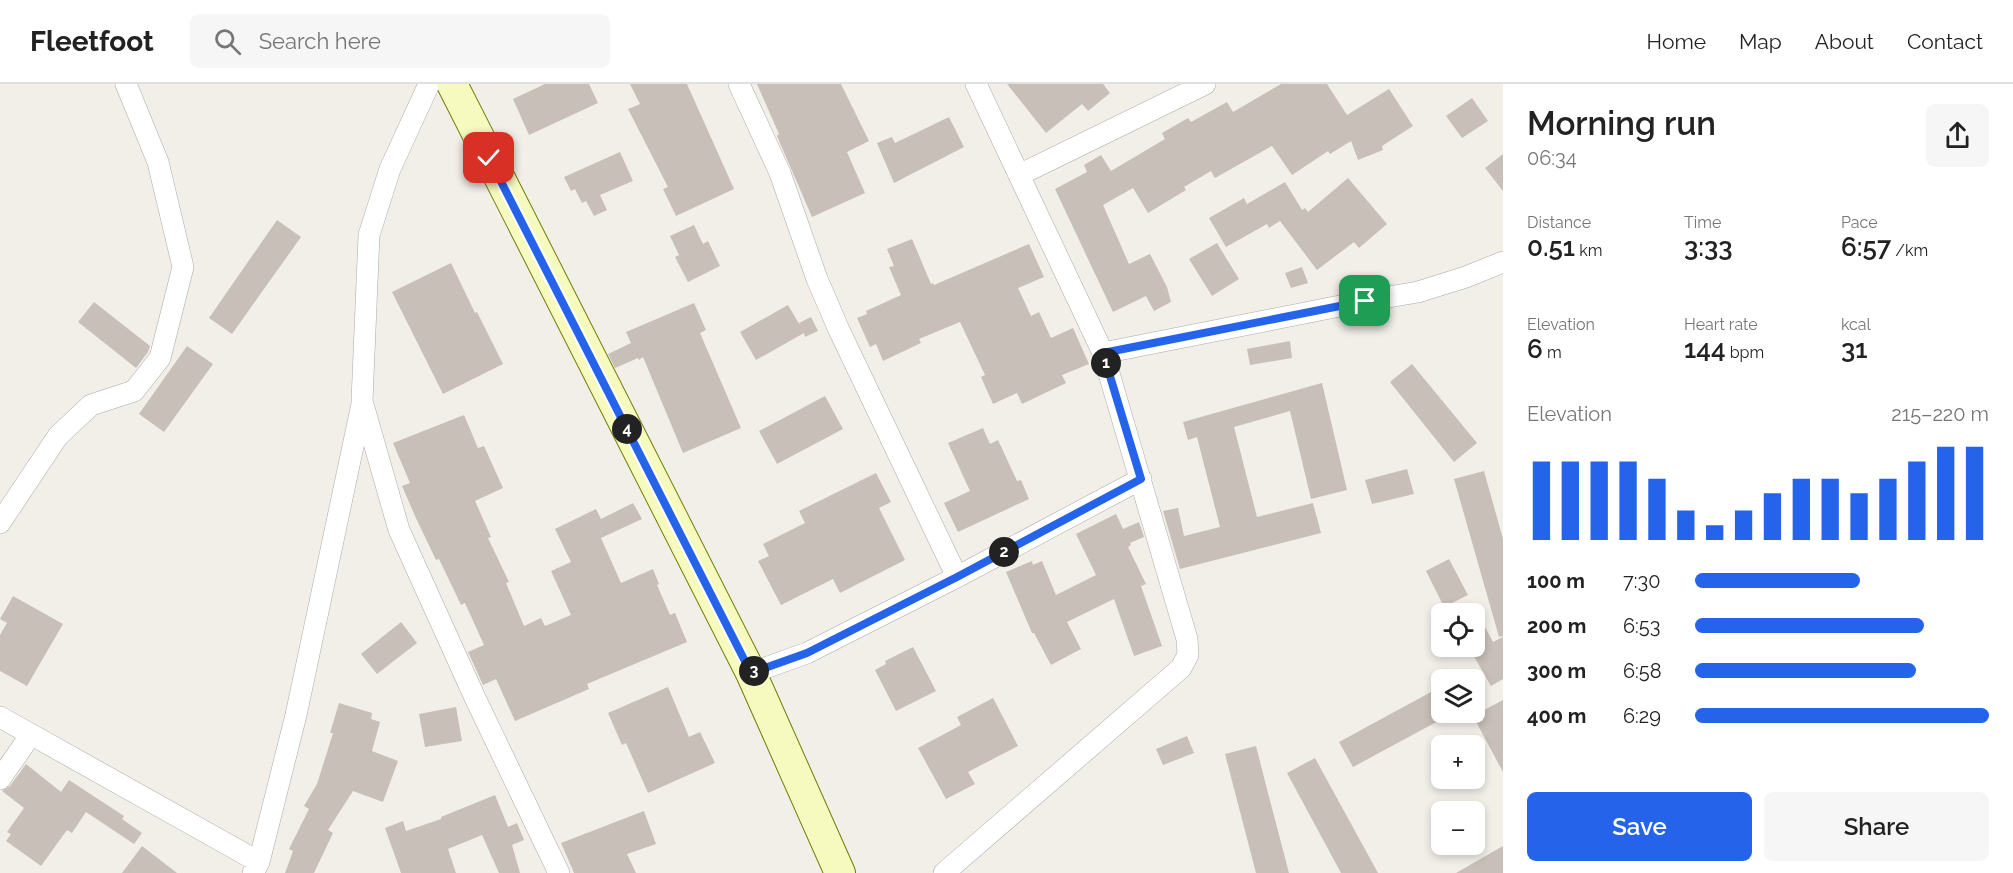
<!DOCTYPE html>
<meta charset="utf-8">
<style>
:root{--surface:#fff;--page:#f6f6f6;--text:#222;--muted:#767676;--line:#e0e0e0;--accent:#2563eb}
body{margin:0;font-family:Raleway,sans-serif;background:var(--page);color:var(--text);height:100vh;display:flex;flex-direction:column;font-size:22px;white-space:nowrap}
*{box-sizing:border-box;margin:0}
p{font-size:20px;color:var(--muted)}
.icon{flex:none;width:33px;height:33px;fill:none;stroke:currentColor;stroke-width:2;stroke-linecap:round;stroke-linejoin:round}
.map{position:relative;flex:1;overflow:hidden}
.details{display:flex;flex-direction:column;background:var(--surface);width:510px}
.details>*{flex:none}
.buttons{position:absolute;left:1431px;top:519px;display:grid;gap:12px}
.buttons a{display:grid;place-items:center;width:54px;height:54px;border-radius:9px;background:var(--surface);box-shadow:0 3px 9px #0003;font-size:30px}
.pin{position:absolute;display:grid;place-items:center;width:51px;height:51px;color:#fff;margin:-26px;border-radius:12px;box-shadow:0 3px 9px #0006}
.km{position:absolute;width:30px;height:30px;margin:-15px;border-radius:50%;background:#222;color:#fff;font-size:16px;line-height:30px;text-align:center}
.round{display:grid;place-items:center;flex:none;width:63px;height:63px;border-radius:9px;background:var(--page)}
.summary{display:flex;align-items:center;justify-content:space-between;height:102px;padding:0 24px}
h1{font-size:33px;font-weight:600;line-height:45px}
.metrics{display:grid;grid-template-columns:repeat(3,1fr);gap:9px;height:102px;padding:6px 24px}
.metrics div{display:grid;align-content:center}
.metrics b{font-size:26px;font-weight:600}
.metrics small{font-size:16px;font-weight:400}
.metrics p{font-size:16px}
.chart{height:168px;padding:12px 24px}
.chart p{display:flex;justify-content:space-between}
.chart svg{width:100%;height:108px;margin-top:6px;stroke:var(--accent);stroke-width:6}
.primary-button{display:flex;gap:12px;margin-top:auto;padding:12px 24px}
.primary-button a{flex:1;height:69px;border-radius:9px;background:var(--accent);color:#fff;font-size:24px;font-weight:600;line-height:69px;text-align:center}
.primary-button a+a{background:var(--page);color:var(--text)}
ul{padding:0 24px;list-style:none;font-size:20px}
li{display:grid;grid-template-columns:96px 72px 1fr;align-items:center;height:45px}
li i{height:15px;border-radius:8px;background:var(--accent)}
header{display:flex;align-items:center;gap:36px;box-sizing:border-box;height:84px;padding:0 30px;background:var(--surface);border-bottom:2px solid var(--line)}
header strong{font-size:28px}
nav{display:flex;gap:33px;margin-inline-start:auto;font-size:21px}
.search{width:420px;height:54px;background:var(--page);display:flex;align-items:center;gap:15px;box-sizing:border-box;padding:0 21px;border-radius:9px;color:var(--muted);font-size:22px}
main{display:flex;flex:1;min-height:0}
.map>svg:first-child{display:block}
.building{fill:#c7bfb8}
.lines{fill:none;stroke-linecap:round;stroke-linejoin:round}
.minor-casing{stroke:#a9a9a9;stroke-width:22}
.secondary-casing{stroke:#707d05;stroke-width:32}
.minor{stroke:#fff;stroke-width:21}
.secondary{stroke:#f7fabf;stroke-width:30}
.route-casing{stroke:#fff;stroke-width:12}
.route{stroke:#2563eb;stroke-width:8}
</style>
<header>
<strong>Fleetfoot</strong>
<div class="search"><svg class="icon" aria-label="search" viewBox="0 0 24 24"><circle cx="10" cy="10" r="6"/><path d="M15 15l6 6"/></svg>Search here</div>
<nav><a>Home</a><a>Map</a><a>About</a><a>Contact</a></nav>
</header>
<main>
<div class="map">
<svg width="1503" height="789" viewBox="0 0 1503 789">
<rect width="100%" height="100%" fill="#f2efe9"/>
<path class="building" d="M 545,0 L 589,0 L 598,19 L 529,51 L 513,15 Z
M 630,0 L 687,0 L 734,105 L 676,132 L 663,105 L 668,103 L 628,25 L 640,20 Z
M 757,0 L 841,0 L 869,57 L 847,68 L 865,109 L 812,133 L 777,52 L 779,50 Z
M 1007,0 L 1103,0 L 1110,9 L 1088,27 L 1082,20 L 1046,49 Z
M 1281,0 L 1327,0 L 1347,31 L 1389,5 L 1413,42 L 1382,62 L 1383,66 L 1358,76 L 1351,57 L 1330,70 L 1328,67 L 1292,91 L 1272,62 L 1215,94 L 1211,87 L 1184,103 L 1186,106 L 1148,129 L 1133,104 L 1103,121 L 1129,180 L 1150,170 L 1167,203 L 1171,218 L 1154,227 L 1146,212 L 1113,228 L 1055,105 L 1087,88 L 1084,81 L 1101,71 L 1111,87 L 1165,55 L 1162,49 L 1188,34 L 1191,38 L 1227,18 L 1233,28 Z
M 1472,14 L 1488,37 L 1462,54 L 1446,32 Z
M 949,33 L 964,63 L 894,99 L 877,59 L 892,53 L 895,59 Z
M 620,68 L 633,97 L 600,111 L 607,126 L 594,132 L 586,117 L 582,119 L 575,105 L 571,107 L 564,93 Z
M 1503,70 L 1503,107 L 1485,84 Z
M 1348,94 L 1387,140 L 1359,164 L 1354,158 L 1317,186 L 1280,137 L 1269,144 L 1267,140 L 1226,163 L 1209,134 L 1244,114 L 1247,120 L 1285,98 L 1302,126 L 1305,124 L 1308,128 Z
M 277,136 L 301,153 L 232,250 L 209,234 Z
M 694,141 L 703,160 L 708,157 L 720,182 L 688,198 L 675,173 L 679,171 L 670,152 Z
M 912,155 L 931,200 L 933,199 L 934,201 L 1029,160 L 1044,193 L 1018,204 L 1031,232 L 1039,228 L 1051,254 L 1073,244 L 1089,280 L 1062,291 L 1066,299 L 1022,320 L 1017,309 L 993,320 L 981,293 L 985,291 L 960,238 L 919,255 L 921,259 L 883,277 L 876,260 L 870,263 L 857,234 L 867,230 L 866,227 L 901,211 L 889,183 L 894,182 L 887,165 Z
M 1217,159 L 1239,195 L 1212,212 L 1189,175 Z
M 451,179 L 475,229 L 477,228 L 503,280 L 443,310 L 392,208 Z
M 1302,183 L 1308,199 L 1291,204 L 1285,189 Z
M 94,218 L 150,262 L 148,268 L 136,284 L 78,238 Z
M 694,219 L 706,246 L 700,249 L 741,344 L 683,369 L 643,273 L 639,276 L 638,274 L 615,284 L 608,270 L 631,259 L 626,248 Z
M 788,221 L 801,243 L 799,239 L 811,233 L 818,247 L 805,253 L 804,249 L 756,276 L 740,248 Z
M 1290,257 L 1292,274 L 1250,281 L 1247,265 Z
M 187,262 L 213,280 L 164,348 L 139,330 Z
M 1412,280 L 1477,359 L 1454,378 L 1390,298 Z
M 1322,299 L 1347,406 L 1311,415 L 1290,327 L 1234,343 L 1257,433 L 1313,419 L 1321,449 L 1180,485 L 1163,427 L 1178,424 L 1184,452 L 1220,443 L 1197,353 L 1188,356 L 1183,338 Z
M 825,312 L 843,345 L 777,380 L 759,347 Z
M 464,331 L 478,364 L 484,362 L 503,404 L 475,417 L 491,453 L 488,454 L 509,498 L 506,499 L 524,542 L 541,534 L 545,542 L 571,531 L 551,487 L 571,478 L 555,445 L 596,425 L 601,435 L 633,419 L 642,435 L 601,454 L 621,499 L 653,485 L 659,500 L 657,501 L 670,531 L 675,529 L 687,558 L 587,600 L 589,605 L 515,637 L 496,595 L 483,601 L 468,568 L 484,561 L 465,519 L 461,521 L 439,475 L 436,476 L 415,432 L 402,402 L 410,399 L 393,359 Z
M 983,344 L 990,360 L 998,356 L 1017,397 L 1021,396 L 1029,415 L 958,448 L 944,419 L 970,407 L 948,359 Z
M 1407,385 L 1414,410 L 1372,420 L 1365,396 Z
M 1484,387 L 1503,455 L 1503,552 L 1499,553 L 1454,395 Z
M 876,389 L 891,418 L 879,424 L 905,476 L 840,509 L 833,495 L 781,521 L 758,477 L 769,472 L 763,460 L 805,439 L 799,427 Z
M 1116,430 L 1123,445 L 1139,438 L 1144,453 L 1130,459 L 1131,461 L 1128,463 L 1146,500 L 1141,502 L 1162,562 L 1134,572 L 1114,515 L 1067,538 L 1081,565 L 1051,581 L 1034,549 L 1032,549 L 1006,488 L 1032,477 L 1033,481 L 1042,477 L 1056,511 L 1096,491 L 1076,450 Z
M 1449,475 L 1468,511 L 1444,523 L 1426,487 Z
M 13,512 L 63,540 L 27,602 L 0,587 L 0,551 L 7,539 L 0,535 Z
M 1474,523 L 1493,558 L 1503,553 L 1503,595 L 1491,602 L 1468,562 L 1474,562 Z
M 401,538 L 417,559 L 377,590 L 361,570 Z
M 913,563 L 936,607 L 896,627 L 875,586 L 886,580 L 885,577 Z
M 1442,602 L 1442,635 L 1353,683 L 1339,658 Z
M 668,603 L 689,653 L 700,648 L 715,679 L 648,709 L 626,659 L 622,661 L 608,629 Z
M 993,614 L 1018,662 L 968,688 L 975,700 L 946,715 L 918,664 L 961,641 L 957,633 Z
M 1503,616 L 1503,688 L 1473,632 Z
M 339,619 L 372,629 L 371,635 L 380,638 L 372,667 L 398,677 L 383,718 L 353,707 L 328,746 L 333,749 L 314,789 L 285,789 L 293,767 L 289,765 L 309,725 L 304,722 L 317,700 L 333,649 L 330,649 Z
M 456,623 L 462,657 L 425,663 L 419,630 Z
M 1187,652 L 1194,669 L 1163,681 L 1156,665 Z
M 1256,662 L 1268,709 L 1289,789 L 1256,789 L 1225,670 Z
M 1315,674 L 1378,789 L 1341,789 L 1287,689 Z
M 26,680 L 61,708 L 69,696 L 124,732 L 122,735 L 142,749 L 134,760 L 86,728 L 72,749 L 67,746 L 41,782 L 6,757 L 11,750 L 7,748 L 24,724 L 2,707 L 10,702 Z
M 495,711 L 508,743 L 517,739 L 524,756 L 512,761 L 520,789 L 499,789 L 482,751 L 448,765 L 456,789 L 401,789 L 385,744 L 403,737 L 406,747 L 441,735 L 441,733 Z
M 644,727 L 656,760 L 627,770 L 636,789 L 574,789 L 561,759 Z
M 142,762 L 177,789 L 122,789 Z
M 1503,762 L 1503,789 L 1456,789 Z"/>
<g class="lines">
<defs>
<path id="minor" d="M 429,0 L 390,85 L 369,151 L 362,317 L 399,446 L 476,616 L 559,789
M 739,0 L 780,89 L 817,195 L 839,246 L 957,493 L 807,569 L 751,589
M 1019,91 L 1205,0
M 1103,269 L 1365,217 L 1418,208 L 1466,193 L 1503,178
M 0,439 L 58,352 L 91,321 L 134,307 L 160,274 L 183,183 L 158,78 L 126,0
M 957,493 L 1141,395
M 0,633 L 259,778
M 0,695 L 30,652
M 253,789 L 259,778 L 296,631 L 362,320
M 944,789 L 1181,584 L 1188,571 L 1187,555 L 1103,269 L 976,0"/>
<path id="secondary" d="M 452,0 L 751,589 L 840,789"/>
</defs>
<use href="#minor" class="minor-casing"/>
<use href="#secondary" class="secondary-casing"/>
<use href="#minor" class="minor"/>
<use href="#secondary" class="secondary"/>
</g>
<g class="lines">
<defs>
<path id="route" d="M 489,74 L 751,589 L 807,569 L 957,493 L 1141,395 L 1103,269 L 1365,217"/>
</defs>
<use href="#route" class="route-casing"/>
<use href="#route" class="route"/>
</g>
</svg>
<div class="buttons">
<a><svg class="icon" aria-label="locate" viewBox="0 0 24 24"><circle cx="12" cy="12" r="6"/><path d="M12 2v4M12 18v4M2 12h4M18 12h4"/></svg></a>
<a><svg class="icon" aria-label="layers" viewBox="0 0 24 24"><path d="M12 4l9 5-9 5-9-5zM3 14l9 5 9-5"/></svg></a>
<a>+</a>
<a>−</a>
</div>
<div class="pin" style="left:1365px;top:217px;background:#1e9e55"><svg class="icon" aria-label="arrive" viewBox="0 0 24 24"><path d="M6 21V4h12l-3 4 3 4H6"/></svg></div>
<div class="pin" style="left:489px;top:74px;background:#d93025"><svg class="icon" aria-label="check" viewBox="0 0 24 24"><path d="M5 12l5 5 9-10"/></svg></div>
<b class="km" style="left:1106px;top:279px">1</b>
<b class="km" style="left:1004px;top:468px">2</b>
<b class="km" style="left:754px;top:587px">3</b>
<b class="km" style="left:627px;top:345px">4</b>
</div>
<section class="details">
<div class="summary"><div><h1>Morning run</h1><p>06:34</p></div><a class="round"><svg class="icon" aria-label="share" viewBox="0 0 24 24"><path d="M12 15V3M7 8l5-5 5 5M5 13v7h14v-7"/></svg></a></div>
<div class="metrics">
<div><p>Distance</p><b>0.51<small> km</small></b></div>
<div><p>Time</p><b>3:33</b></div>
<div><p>Pace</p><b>6:57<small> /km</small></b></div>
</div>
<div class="metrics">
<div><p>Elevation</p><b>6<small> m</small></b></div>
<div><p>Heart rate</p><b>144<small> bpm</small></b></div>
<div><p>kcal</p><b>31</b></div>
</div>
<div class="chart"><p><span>Elevation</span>215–220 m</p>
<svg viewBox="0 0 160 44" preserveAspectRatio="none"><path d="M5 44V12M15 44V12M25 44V12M35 44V12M45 44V19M55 44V32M65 44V38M75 44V32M85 44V25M95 44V19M105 44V19M115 44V25M125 44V19M135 44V12M145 44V6M155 44V6"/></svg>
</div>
<ul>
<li><b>100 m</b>7:30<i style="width:56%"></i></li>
<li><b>200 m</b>6:53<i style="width:78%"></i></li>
<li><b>300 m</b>6:58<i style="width:75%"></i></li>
<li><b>400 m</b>6:29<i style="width:100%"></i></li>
</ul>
<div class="primary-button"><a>Save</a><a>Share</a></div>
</section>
</main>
